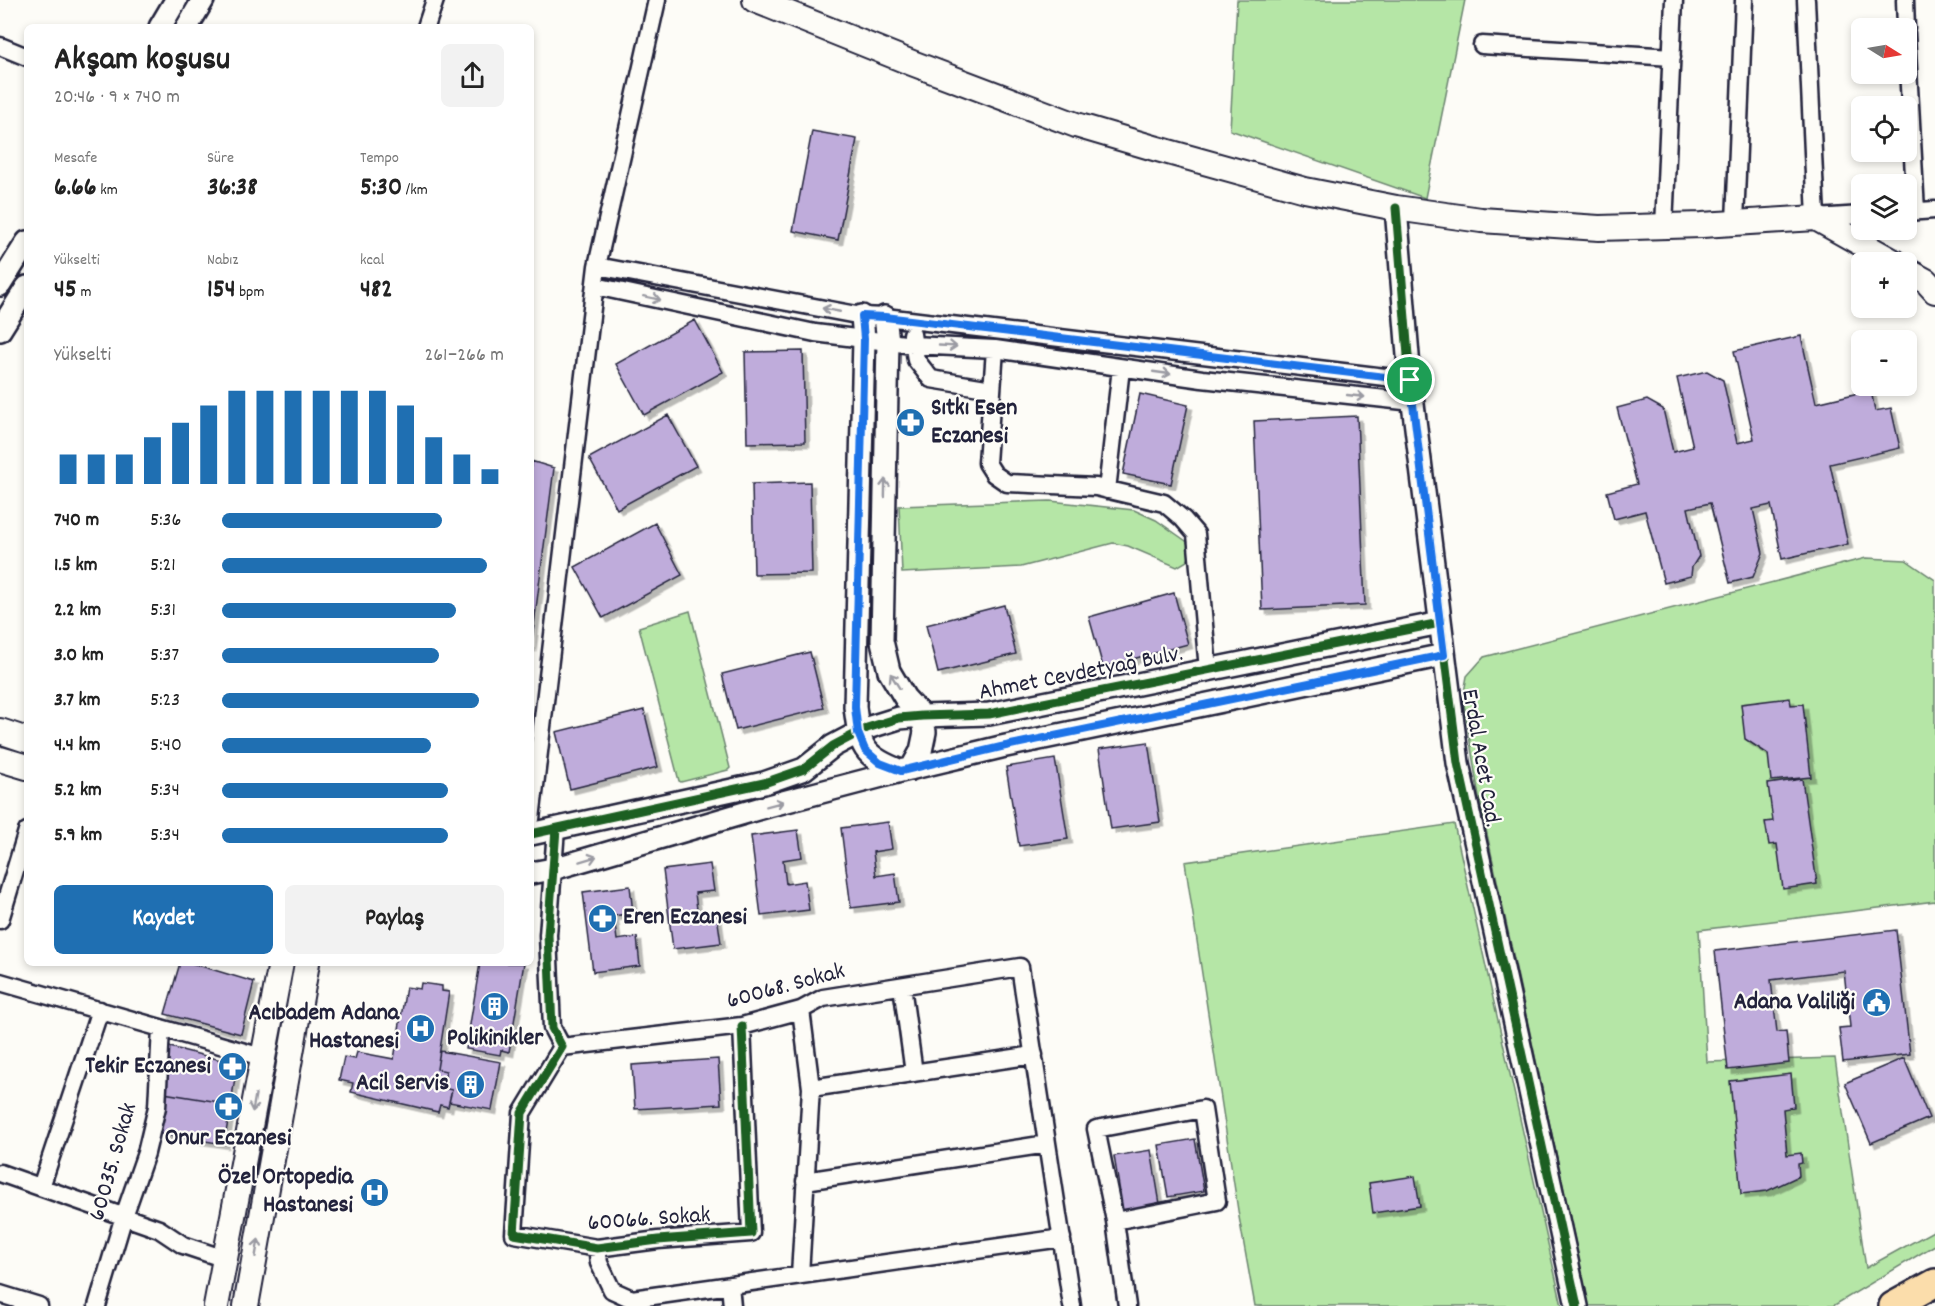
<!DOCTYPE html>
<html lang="tr">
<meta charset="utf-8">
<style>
:root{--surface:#fff;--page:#f2f2f2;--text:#222;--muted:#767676;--accent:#1f6fb2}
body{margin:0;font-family:Dekko,sans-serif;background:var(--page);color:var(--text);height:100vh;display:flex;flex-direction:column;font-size:22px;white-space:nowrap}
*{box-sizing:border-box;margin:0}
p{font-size:20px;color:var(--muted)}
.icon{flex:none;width:33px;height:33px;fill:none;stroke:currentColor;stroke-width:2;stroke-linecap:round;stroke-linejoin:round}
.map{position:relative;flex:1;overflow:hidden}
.panel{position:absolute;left:24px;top:24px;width:510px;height:942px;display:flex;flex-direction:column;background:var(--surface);border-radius:9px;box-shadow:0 3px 9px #0003}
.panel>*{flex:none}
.needle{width:39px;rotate:101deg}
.fabs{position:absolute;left:1851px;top:18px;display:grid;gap:12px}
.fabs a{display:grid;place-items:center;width:66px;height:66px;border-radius:9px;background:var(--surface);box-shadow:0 3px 9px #0003;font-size:30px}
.pin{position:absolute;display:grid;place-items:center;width:51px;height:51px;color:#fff;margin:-26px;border:3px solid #fff;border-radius:50%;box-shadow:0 2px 6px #0007}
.round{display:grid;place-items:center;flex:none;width:63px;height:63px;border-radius:9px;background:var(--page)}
.headline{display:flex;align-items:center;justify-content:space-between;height:102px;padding:0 30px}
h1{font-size:33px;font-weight:700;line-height:45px}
.stats{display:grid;grid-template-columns:repeat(3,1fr);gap:9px;height:102px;padding:6px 30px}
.stats div{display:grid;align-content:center}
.stats b{font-size:26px;font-weight:700}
.stats small{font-size:16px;font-weight:400}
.stats p{font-size:16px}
.chart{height:168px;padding:12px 30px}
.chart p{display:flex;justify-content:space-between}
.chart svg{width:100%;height:108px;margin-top:6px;stroke:var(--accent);stroke-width:6}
.button{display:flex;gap:12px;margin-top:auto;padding:12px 30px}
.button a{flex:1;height:69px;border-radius:9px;background:var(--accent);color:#fff;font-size:24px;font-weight:700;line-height:69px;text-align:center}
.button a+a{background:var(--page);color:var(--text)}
ul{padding:0 30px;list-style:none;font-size:20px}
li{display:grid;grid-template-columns:96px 72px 1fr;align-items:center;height:45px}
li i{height:15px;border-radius:8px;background:var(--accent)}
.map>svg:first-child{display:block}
.green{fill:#b5e6a6;stroke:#6c8470;stroke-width:1.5}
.building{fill:#bfacdb;stroke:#22223b;stroke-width:1.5;filter:url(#shadow)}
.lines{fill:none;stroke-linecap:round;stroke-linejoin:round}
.minor-casing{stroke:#22223b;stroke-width:21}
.tertiary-casing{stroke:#22223b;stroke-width:26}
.secondary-casing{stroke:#22223b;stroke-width:28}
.primary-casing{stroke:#22223b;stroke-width:32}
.minor{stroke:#fdfcf7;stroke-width:16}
.tertiary{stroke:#fdfcf7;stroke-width:21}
.secondary{stroke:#fdfcf7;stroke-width:24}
.primary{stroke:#fbddab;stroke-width:27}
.cycleway-casing{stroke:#fdfcf7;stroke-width:13}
.cycleway{stroke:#1b5e20;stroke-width:9}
.oneway{stroke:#9a9aa2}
.route-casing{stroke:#fff;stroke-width:12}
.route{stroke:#1a73e8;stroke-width:8}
.labels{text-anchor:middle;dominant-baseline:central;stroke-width:4.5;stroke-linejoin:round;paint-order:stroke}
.poi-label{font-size:24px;font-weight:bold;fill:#22223b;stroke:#fdfcf7;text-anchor:end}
.street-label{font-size:24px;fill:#22223b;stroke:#fdfcf7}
</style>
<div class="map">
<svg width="1935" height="1306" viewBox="0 0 1935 1306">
<defs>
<filter id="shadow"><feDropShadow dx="4.5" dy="4.5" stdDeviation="0" flood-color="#0004"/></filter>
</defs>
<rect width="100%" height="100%" fill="#fdfcf7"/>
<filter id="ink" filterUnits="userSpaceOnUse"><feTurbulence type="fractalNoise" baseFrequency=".0167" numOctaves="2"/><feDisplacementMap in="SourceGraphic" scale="12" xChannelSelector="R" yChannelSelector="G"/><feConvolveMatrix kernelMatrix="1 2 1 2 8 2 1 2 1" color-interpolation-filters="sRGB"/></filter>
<g filter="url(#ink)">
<path class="green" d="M 1237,0 L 1465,0 L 1425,198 L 1230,130 Z
M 1050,501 L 1134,510 L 1156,520 L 1186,541 L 1193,551 L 1187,561 L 1177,567 L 1128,546 L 1113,543 L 1021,567 L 902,573 L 899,506 Z
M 1866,558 L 1906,560 L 1935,580 L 1935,901 L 1699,930 L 1707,1062 L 1835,1058 L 1866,1268 L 1935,1230 L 1935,1245 L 1833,1306 L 1589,1306 L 1479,797 L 1463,698 L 1467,676 L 1484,657 Z
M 690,611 L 730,768 L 728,770 L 681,782 L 679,781 L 639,627 Z
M 1454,824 L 1562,1306 L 1255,1306 L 1239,1217 L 1185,862 Z"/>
<path class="building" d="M 812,131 L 857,139 L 838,240 L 793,231 Z
M 695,320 L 723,372 L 644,415 L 616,364 Z
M 1801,336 L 1816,403 L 1871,390 L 1875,411 L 1891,408 L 1900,448 L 1830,464 L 1848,544 L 1782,559 L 1771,505 L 1753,509 L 1763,553 L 1753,577 L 1730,583 L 1710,503 L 1688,508 L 1699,556 L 1692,567 L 1691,576 L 1664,583 L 1645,511 L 1614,519 L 1607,492 L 1637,484 L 1617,408 L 1647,400 L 1663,409 L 1673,452 L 1693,447 L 1677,378 L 1707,371 L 1723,380 L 1737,443 L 1754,439 L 1734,351 Z
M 803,351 L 805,442 L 747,443 L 745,352 Z
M 1140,394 L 1188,405 L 1171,484 L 1123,474 Z
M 668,415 L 696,466 L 617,509 L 589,458 Z
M 1357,416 L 1365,605 L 1262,610 L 1254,421 Z
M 531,461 L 554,468 L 531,648 Z
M 810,482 L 812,573 L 754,574 L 752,484 Z
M 655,523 L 682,575 L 603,618 L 575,567 Z
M 1174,593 L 1188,644 L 1103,667 L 1089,617 Z
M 1004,605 L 1016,654 L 938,673 L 926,625 Z
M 810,652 L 824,708 L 736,730 L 722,674 Z
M 1790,698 L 1791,705 L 1803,704 L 1811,777 L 1771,781 L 1768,754 L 1745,739 L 1741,704 Z
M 644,710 L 658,767 L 570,789 L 556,732 Z
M 1148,742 L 1160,822 L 1111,829 L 1099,749 Z
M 1055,759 L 1068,839 L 1019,846 L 1006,767 Z
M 1802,779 L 1817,884 L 1783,889 L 1777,844 L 1769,845 L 1765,822 L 1773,821 L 1768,784 Z
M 888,822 L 892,849 L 873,852 L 876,876 L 895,873 L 899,902 L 851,908 L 841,828 Z
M 798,830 L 802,857 L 783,860 L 786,884 L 805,881 L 809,910 L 761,916 L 751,836 Z
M 710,864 L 714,891 L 695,893 L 698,917 L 717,915 L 721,943 L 673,949 L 663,870 Z
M 630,886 L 633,913 L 614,916 L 617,940 L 637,937 L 640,966 L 593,972 L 583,892 Z
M 1896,930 L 1910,1054 L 1843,1062 L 1839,1028 L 1850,1027 L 1844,971 L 1771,980 L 1777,1032 L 1786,1031 L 1789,1063 L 1728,1070 L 1715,951 Z
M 180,963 L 191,963 L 254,982 L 241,1034 L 165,1014 Z
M 480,963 L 524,963 L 509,1052 L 501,1050 L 500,1055 L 466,1049 Z
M 421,983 L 442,986 L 442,991 L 449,992 L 437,1069 L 446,1071 L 443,1088 L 452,1090 L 448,1107 L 440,1105 L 438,1112 L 351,1092 L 353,1083 L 339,1080 L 344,1057 L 355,1059 L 357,1052 L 394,1059 L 406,987 L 420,989 Z
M 166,1046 L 237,1064 L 231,1104 L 164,1093 Z
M 440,1051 L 501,1062 L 492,1110 L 449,1102 L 452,1090 L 443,1088 L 446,1071 L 437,1069 Z
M 1904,1058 L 1929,1118 L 1871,1143 L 1845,1083 Z
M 718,1059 L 721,1104 L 635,1109 L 632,1065 Z
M 1791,1074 L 1794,1107 L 1783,1109 L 1787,1155 L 1801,1153 L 1802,1163 L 1798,1164 L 1799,1176 L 1767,1191 L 1741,1194 L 1730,1081 Z
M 164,1093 L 231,1104 L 224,1144 L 160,1134 Z
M 1195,1139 L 1204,1191 L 1168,1197 L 1159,1145 Z
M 1151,1150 L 1160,1204 L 1123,1210 L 1114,1156 Z
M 1415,1176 L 1420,1206 L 1373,1213 L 1369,1183 Z"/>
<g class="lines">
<defs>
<path id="minor" d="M 1806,0 L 1816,218 L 1862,215
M 1905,0 L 1906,28
M 426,27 L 435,0
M 1906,33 L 1916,211
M 1482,45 L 1672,57
M 0,46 L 27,57
M 1906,212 L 1935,210
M 1735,222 L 1744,0
M 1664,227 L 1674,0
M 597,266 L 862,316 L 885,317 L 1410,380
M 595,286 L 815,333 L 913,345 L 995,349 L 1202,379 L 1413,402
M 912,334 L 916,360 L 931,379 L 992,389
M 995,349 L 987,463 L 994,474 L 1007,483 L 1096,487 L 1164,503 L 1183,519 L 1196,534 L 1208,670
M 1107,490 L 1121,368
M 531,819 L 597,266 L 657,0
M 556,829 L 548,935 L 552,1028 L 562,1047 L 522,1113 L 514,1234 L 597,1248 L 658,1240 L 751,1233 L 742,1026
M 0,920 L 27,831
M 0,982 L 262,1057
M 902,986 L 914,1073
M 562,1047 L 742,1026 L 801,1010 L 823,998 L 1020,967 L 1072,1306
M 811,1088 L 1034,1055
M 0,1173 L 159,1229 L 183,1245 L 225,1259
M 805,1181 L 1047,1144
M 41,1187 L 100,1010
M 1115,1221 L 1217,1201 L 1203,1109 L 1096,1129 L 1115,1221 L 1127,1306
M 597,1248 L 599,1263 L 612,1290 L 632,1299 L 1062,1238
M 800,1275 L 811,1088 L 801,1010
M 730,1285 L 732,1306
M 0,1294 L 39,1306
M 97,1306 L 124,1216 L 146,1153 L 157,1107 L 161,1028"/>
<path id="tertiary" d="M 160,27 L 176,0
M 187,27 L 203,0
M 1396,208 L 1410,380 L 1458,763 L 1577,1306
M 0,285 L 27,242
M 862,316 L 864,339 L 855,707 C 860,747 862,756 901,771
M 885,317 L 888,341 L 882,641 L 889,671 L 905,698 L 922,716 L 925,732 L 921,751 L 911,769
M 0,330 L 27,287
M 531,834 L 764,783 L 804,769 L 833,746 L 867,728 L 899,718 L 922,716 L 989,714 L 1440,623
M 531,873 L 553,869 L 768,806 L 901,771 L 1001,747 L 1444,655"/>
<path id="secondary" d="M 755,0 L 912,63 L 1076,125 L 1154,148 L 1305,190 L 1396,208 L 1481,220 L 1599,228 L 1702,225 L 1816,218 L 1894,262
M 1906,270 L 1926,281 L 1935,291
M 0,731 L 27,740
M 0,759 L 27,767
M 216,1306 L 281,963
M 246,1306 L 307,963"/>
<path id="primary" d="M 1893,1306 L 1935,1283"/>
</defs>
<use href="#minor" class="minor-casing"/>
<use href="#tertiary" class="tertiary-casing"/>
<use href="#secondary" class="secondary-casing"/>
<use href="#primary" class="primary-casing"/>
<use href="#minor" class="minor"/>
<use href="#tertiary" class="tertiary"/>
<use href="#secondary" class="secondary"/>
<use href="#primary" class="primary"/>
<defs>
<path id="cycleway" d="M 1396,208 L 1410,380 L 1458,763 L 1577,1306
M 556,829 L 548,935 L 552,1028 L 562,1047 L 522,1113 L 514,1234 L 597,1248 L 658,1240 L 751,1233 L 742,1026
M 531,834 L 764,783 L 804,769 L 833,746 L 867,728 L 899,718 L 922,716 L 989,714 L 1440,623"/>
</defs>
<use href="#cycleway" class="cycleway-casing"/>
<use href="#cycleway" class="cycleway"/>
</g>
<defs><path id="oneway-shaft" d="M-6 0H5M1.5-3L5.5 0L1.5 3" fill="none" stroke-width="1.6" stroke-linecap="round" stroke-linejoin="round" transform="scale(1.5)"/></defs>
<g class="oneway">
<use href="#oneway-shaft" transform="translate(652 298) rotate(12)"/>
<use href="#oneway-shaft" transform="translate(831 310) rotate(-169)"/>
<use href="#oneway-shaft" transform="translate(948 346) rotate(3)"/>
<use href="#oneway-shaft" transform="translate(1162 373) rotate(8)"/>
<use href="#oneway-shaft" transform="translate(1356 396) rotate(6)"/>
<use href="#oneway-shaft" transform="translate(885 488) rotate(-89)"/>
<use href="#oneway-shaft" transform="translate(895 681) rotate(-122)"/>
<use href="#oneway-shaft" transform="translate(775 804) rotate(-15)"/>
<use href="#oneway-shaft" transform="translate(588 859) rotate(-17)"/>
<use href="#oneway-shaft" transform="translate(254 1103) rotate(100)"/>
<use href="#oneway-shaft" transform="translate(257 1248) rotate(-80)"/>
</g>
</g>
<g class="lines" filter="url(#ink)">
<defs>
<path id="route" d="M 862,316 L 885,317 L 1410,380 L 1444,655 L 1001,747 L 901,771 L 880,763 L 865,750 L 858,733 L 855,707 L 864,339 Z"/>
</defs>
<use href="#route" class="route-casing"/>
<use href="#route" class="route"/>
</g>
<defs>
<symbol id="pharmacy-disc" viewBox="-11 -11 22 22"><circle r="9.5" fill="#1f6fb2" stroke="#fdfcf7"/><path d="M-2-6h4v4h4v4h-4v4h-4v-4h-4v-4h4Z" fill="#fff"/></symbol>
<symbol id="civic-disc" viewBox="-11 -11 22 22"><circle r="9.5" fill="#1f6fb2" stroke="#fdfcf7"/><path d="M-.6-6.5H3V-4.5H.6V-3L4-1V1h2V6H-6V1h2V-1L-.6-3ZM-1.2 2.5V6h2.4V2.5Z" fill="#fff"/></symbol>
<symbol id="building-disc" viewBox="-11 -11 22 22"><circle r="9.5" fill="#1f6fb2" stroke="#fdfcf7"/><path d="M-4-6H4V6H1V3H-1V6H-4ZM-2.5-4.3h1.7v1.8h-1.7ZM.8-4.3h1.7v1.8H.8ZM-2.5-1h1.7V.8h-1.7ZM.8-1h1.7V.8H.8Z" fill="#fff"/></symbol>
<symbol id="hospital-disc" viewBox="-11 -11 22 22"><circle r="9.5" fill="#1f6fb2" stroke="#fdfcf7"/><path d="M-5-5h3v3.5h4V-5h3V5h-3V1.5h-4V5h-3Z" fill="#fff"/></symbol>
</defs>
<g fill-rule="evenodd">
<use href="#pharmacy-disc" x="894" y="406" width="33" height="33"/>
<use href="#pharmacy-disc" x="586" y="902" width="33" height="33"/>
<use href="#civic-disc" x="1860" y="986" width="33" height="33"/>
<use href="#building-disc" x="478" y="990" width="33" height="33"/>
<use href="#hospital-disc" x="404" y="1012" width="33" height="33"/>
<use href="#pharmacy-disc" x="216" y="1050" width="33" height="33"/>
<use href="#building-disc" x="454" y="1068" width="33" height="33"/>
<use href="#pharmacy-disc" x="212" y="1090" width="33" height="33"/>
<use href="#hospital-disc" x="358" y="1176" width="33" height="33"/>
</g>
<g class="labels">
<g class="poi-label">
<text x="931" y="409" text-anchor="start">Sıtkı Esen<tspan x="931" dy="28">Eczanesi</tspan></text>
<text x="623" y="918" text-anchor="start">Eren Eczanesi</text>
<text x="1855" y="1003">Adana Valiliği</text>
<text x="399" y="1014">Acıbadem Adana<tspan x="399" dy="28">Hastanesi</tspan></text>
<text x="495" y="1039" text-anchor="middle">Polikinikler</text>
<text x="211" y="1067">Tekir Eczanesi</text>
<text x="449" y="1084">Acil Servis</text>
<text x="228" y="1139" text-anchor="middle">Onur Eczanesi</text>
<text x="353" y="1178">Özel Ortopedia<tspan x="353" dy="28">Hastanesi</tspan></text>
</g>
<g class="street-label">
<text transform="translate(1081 674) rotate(-11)">Ahmet Cevdetyağ Bulv.</text>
<text transform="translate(1480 758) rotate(80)">Erdal Acet Cad.</text>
<text transform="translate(786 987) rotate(-15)">60068. Sokak</text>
<text transform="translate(114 1162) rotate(-74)">60035. Sokak</text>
<text transform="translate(649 1220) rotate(-4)">60066. Sokak</text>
</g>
</g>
</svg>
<div class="fabs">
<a><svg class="needle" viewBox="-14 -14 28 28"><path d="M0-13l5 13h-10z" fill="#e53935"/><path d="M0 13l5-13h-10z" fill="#767676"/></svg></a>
<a><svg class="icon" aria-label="locate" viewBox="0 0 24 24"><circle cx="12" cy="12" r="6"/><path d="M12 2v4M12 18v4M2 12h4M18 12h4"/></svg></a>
<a><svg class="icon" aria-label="layers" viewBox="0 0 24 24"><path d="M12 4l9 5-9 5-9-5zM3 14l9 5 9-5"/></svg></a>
<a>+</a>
<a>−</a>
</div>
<div class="pin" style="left:1410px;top:380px;background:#1e9e55"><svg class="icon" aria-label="arrive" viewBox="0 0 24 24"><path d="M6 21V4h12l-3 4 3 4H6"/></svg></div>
<section class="panel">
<div class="headline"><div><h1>Akşam koşusu</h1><p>20:46 · 9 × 740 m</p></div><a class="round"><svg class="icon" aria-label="share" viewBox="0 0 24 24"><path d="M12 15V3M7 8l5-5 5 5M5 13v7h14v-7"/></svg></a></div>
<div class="stats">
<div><p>Mesafe</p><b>6.66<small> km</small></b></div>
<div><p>Süre</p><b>36:38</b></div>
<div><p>Tempo</p><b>5:30<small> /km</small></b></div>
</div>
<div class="stats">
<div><p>Yükselti</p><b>45<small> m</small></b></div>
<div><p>Nabız</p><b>154<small> bpm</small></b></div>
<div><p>kcal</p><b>482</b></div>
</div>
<div class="chart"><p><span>Yükselti</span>261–266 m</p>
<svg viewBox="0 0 160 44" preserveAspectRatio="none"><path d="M5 44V32M15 44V32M25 44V32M35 44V25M45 44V19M55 44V12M65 44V6M75 44V6M85 44V6M95 44V6M105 44V6M115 44V6M125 44V12M135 44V25M145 44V32M155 44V38"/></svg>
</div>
<ul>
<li><b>740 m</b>5:36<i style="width:78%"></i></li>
<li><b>1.5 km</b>5:21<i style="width:94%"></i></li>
<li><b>2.2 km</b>5:31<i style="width:83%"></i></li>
<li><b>3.0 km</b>5:37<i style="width:77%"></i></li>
<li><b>3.7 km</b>5:23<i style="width:91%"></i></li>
<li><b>4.4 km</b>5:40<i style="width:74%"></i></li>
<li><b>5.2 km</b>5:34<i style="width:80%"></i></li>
<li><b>5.9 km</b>5:34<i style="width:80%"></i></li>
</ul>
<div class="button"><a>Kaydet</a><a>Paylaş</a></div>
</section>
</div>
